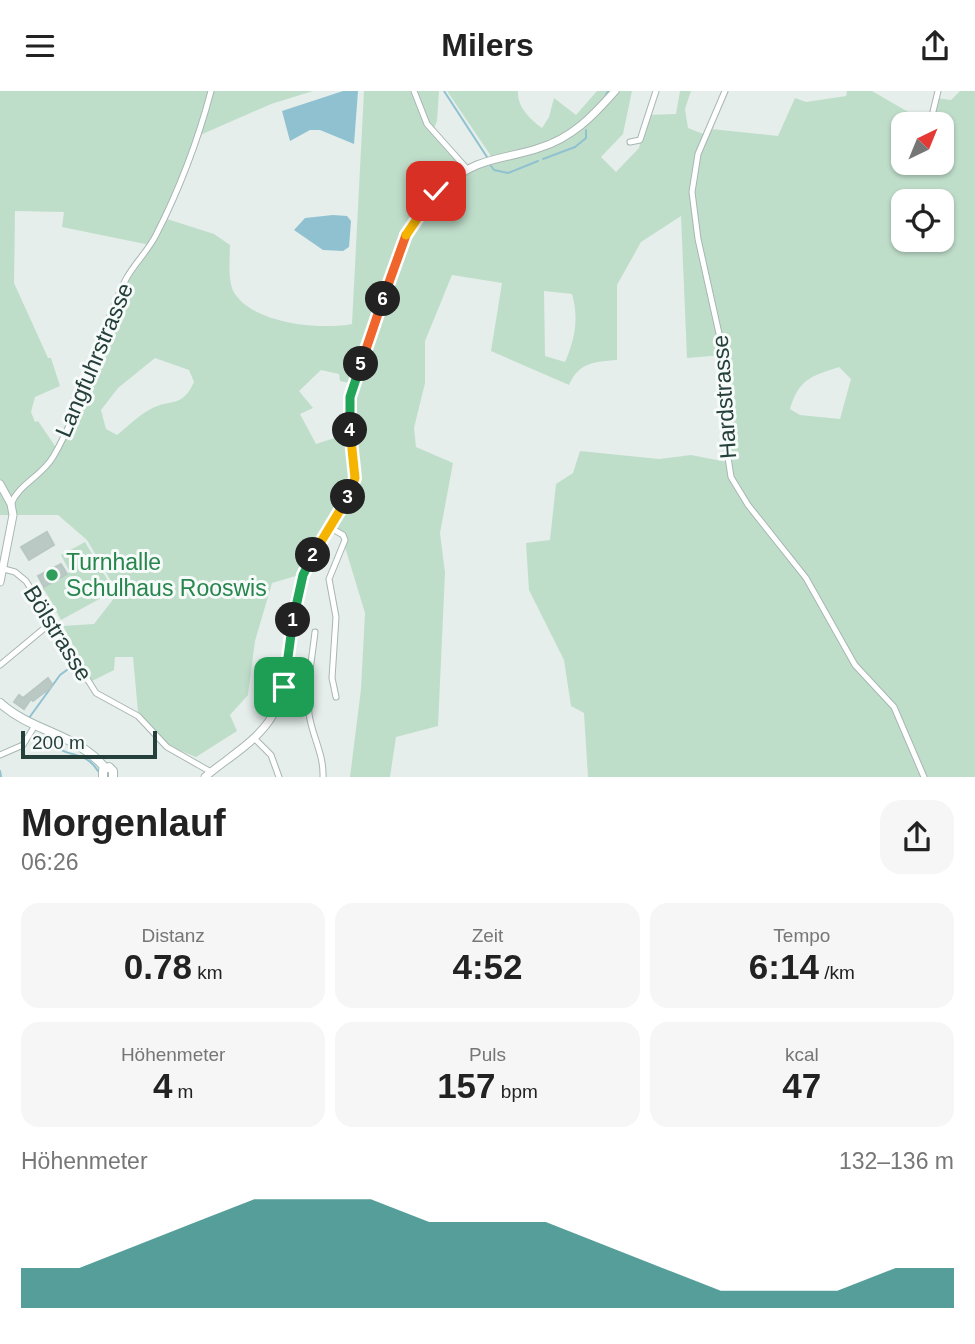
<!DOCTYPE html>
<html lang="de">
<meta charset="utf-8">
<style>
:root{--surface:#fff;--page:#f6f6f6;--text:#222;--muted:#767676;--accent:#0f766e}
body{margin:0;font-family:Arial,sans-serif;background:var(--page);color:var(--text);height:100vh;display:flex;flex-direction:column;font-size:26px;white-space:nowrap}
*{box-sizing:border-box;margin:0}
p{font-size:23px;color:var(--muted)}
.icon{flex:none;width:38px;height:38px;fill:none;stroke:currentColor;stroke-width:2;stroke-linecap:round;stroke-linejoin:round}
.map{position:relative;height:686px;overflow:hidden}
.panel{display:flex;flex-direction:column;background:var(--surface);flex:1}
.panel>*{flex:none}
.needle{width:46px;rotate:43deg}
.buttons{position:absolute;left:891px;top:21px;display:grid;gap:14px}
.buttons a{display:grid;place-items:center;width:63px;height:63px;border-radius:14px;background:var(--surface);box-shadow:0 2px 5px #0004;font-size:35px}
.scale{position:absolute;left:21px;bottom:18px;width:136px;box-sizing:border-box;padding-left:7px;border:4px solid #25403b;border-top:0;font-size:19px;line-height:24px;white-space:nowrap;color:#25403b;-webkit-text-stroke:5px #f6faf9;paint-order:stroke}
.pin{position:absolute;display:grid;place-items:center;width:60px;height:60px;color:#fff;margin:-30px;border-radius:14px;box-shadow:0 4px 10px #0006}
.km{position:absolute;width:35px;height:35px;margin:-18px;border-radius:50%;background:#222;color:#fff;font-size:19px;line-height:35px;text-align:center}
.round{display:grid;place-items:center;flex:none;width:74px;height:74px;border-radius:21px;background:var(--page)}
.headline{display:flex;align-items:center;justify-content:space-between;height:119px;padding:0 21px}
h1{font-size:38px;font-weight:800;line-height:52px}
.figures{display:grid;grid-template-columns:repeat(3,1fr);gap:10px;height:119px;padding:7px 21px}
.figures div{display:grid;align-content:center;border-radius:18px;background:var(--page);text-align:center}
.figures b{font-size:35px;font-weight:800}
.figures small{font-size:19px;font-weight:400}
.figures p{font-size:19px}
.chart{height:196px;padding:14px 21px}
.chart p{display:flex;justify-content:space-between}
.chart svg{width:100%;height:126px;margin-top:7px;fill:var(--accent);opacity:.7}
header{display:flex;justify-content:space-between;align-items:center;height:91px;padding:0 21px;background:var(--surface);font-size:32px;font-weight:800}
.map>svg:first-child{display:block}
.green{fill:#bfdeca;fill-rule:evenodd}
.water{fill:#90c1d0}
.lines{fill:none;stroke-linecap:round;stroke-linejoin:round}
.stream{stroke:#90c1d0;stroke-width:2}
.building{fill:#bbc9c4;stroke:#b8c7c2;stroke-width:2}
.minor-casing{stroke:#a8b6b3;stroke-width:7}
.tertiary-casing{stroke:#a8b6b3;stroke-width:9}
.secondary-casing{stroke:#a4b9b4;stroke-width:10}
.minor{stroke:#fff;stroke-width:5}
.tertiary{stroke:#fff;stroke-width:7}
.secondary{stroke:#fff;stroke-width:8}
.split-1-casing{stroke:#fff;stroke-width:14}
.split-2-casing{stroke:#fff;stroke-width:14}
.split-3-casing{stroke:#fff;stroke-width:14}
.split-4-casing{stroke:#fff;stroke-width:14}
.split-5-casing{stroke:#fff;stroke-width:14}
.split-6-casing{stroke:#fff;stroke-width:14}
.split-7-casing{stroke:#fff;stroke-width:14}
.split-8-casing{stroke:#fff;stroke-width:14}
.split-1{stroke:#22a559;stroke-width:9}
.split-2{stroke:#22a559;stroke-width:9}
.split-3{stroke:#f5b400;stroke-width:9}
.split-4{stroke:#f5b400;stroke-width:9}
.split-5{stroke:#22a559;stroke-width:9}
.split-6{stroke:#f0652b;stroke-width:9}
.split-7{stroke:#f0652b;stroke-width:9}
.split-8{stroke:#f5b400;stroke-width:9}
.leisure-dot{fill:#2e9e5b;stroke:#f6faf9;stroke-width:2.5}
.labels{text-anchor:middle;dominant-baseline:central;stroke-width:6;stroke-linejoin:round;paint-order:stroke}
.street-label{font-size:23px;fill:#25403b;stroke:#f6faf9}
.leisure-label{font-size:23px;fill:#27864d;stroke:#f6faf9;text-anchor:start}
</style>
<header><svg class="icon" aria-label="menu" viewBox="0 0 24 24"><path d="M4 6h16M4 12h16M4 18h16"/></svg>Milers<svg class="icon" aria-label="share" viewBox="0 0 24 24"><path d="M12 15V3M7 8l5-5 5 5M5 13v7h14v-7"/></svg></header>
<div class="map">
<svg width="975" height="686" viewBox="0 0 975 686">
<rect width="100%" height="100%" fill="#e5eeeb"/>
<path class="green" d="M 0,0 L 313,0 L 271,13 L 198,45 L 164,127 L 214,143 L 230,154 C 230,168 227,191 235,203 C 255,233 321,239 352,233 L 364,0 L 439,0 L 437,30 L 433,40 L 468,78 L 493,68 L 447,0 L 518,0 C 517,16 530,28 542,37 L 549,26 L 554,7 L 576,24 L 597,0 L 632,0 L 623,43 L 601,66 L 616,81 L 639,57 L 647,24 L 676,23 L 680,0 L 691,0 L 685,18 L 688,37 L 706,44 L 711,38 L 778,45 L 795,7 L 806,11 L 846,5 L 847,0 L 872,0 L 929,33 L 903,33 L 903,72 L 942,72 L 942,33 L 930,33 L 936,7 L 951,9 L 960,0 L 975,0 L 975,686 L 588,686 L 584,622 L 571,615 L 564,569 L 529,499 L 526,452 L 550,449 L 556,393 L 573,382 L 580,360 L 659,368 L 691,364 L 727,371 L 723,264 L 687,267 L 681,125 L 641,151 L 617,194 L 617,269 C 594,271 579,271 569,294 L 491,260 L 502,192 L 452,184 L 425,250 L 425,292 L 414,337 L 416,356 L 453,372 L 440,442 L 445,482 L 438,635 L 396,646 L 390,686 L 350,686 L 361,598 L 365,522 L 345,456 L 345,449 L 329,436 L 306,482 L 272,492 L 255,550 L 248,604 L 230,624 L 237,640 L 196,666 L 169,655 L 138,621 L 133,566 L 115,566 L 114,579 L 92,590 L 63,535 L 94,533 L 118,502 L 87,449 L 58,424 L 0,424 ZM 903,110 L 942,110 L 942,149 L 903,149 ZM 15,120 L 64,121 L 62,136 L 150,154 L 127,187 L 88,289 L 57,358 L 38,330 L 35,331 L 31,321 L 35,306 L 60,295 L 51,267 L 48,267 L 14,192 ZM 544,200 L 572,203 C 579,227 575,248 565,271 L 545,265 ZM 155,267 L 189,279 L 194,291 C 181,319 171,306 149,319 C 138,325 127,336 117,344 L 106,338 L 101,319 L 118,297 ZM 839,276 L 851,288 L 840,328 L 800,324 L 790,318 C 799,288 811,285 839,276 ZM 321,279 L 339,283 L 340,290 L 354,293 L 350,342 L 316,353 L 300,323 L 313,317 L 299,300 Z
M 85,451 L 114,500 L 61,529 L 45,500 L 40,502 L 38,499 L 70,481 L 61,464 Z"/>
<path class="water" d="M 343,0 L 358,0 L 354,53 L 320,39 L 310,39 L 290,50 L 282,20 Z
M 333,124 L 347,125 L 351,130 L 349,156 L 343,160 L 323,159 L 294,139 L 305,127 Z"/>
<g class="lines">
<path class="stream" d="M 444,0 L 487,66
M 604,8 L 608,0
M 543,68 L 575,56 L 586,47 L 586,39
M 491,75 L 494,79 L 508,82 L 538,70
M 29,627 L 60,584 L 71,576
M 53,650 C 63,669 84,657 98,680
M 0,680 L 1,686"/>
</g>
<path class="building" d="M 47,441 L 54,454 L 29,469 L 21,456 Z
M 61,473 L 67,483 L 44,496 L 38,485 Z
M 48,587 L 52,593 L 50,597 L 33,610 L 31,608 L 24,618 L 14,611 L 19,604 L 23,607 Z"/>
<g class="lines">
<defs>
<path id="minor" d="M 414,0 L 427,33 L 468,79
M 725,0 L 698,63 L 692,101 L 698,148 L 722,256 L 724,340 L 731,386 L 748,414 L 806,487 L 855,574 L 894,616 L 924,686
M 930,33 L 938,0
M 630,51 L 640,49 L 656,0
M 11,413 C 19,393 42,385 53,366 C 86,310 97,245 126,188 C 134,173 148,160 156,144 C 179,99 198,49 211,0
M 329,436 L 343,444 L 345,449 L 329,488 L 336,526 L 332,587 L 336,606
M 4,478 L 15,481 L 26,490 L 96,602 L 138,625 L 167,656 L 211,681
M 315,541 C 312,568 306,596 309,623 C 312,645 324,663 323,686
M 0,574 L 53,530
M 254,647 L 271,664 L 279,686
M 0,664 L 23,654 L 34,636"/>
<path id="tertiary" d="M 0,393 L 11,413 L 13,424 L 0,491
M 205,686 C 226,668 253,653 269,630 C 300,586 284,527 305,480 C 319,449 350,420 355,386 C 358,360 348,333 350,306 C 360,274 372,242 383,209 C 402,153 418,99 477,74 C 497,66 519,64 539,57 C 572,47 593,25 615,0"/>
<path id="secondary" d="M 0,612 C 32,641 78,643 105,677
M 103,686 L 103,679 L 109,676 L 113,680 L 113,686"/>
</defs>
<use href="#minor" class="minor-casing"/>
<use href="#tertiary" class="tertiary-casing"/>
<use href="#secondary" class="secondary-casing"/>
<use href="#minor" class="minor"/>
<use href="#tertiary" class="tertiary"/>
<use href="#secondary" class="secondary"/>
</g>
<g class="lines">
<defs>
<path id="split-1" d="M 284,596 L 293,529"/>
<path id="split-2" d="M 293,529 L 303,484 L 313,464"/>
<path id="split-3" d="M 313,464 L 348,406"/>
<path id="split-4" d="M 348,406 L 355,387 L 350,339"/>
<path id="split-5" d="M 350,339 L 350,306 L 361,273"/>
<path id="split-6" d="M 361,273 L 383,208"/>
<path id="split-7" d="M 383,208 L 406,144"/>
<path id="split-8" d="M 406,144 L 436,100"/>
</defs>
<use href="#split-1" class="split-1-casing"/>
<use href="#split-2" class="split-2-casing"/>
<use href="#split-3" class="split-3-casing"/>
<use href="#split-4" class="split-4-casing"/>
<use href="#split-5" class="split-5-casing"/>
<use href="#split-6" class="split-6-casing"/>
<use href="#split-7" class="split-7-casing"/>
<use href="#split-8" class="split-8-casing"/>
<use href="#split-1" class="split-1"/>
<use href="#split-2" class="split-2"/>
<use href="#split-3" class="split-3"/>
<use href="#split-4" class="split-4"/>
<use href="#split-5" class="split-5"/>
<use href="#split-6" class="split-6"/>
<use href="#split-7" class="split-7"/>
<use href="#split-8" class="split-8"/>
</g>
<circle class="leisure-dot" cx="52" cy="484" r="7"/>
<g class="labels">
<g class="street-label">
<text transform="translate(94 269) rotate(-67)">Langfuhrstrasse</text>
<text transform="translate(724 306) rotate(-94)">Hardstrasse</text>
<text transform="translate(58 542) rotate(58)">Bölstrasse</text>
</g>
<g class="leisure-label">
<text x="66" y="471">Turnhalle<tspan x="66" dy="26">Schulhaus Rooswis</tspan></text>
</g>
</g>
</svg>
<div class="buttons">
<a><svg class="needle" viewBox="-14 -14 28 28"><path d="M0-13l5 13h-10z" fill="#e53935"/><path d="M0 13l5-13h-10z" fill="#767676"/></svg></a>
<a><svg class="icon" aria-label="locate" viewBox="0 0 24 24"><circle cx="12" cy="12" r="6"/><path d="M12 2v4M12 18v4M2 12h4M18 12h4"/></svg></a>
</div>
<div class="scale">200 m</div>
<div class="pin" style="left:284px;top:596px;background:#1e9e55"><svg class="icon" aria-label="arrive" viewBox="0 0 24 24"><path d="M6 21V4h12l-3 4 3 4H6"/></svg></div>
<div class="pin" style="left:436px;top:100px;background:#d93025"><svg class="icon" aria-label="check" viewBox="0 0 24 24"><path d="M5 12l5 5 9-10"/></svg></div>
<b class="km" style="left:293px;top:529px">1</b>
<b class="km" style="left:313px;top:464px">2</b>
<b class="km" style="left:348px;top:406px">3</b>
<b class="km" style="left:350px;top:339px">4</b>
<b class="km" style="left:361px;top:273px">5</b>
<b class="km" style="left:383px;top:208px">6</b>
</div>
<section class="panel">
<div class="headline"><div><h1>Morgenlauf</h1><p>06:26</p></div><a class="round"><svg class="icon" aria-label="share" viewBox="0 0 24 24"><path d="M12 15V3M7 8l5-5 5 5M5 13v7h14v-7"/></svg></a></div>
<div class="figures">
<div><p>Distanz</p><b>0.78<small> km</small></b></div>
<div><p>Zeit</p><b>4:52</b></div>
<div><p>Tempo</p><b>6:14<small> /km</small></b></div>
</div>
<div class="figures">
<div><p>Höhenmeter</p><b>4<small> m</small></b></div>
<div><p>Puls</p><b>157<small> bpm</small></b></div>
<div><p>kcal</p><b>47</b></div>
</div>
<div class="chart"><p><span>Höhenmeter</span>132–136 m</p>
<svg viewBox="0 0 160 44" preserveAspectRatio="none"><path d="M0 44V30L10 30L20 22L30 14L40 6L50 6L60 6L70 14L80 14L90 14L100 22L110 30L120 38L130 38L140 38L150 30L160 30V44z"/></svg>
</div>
</section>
